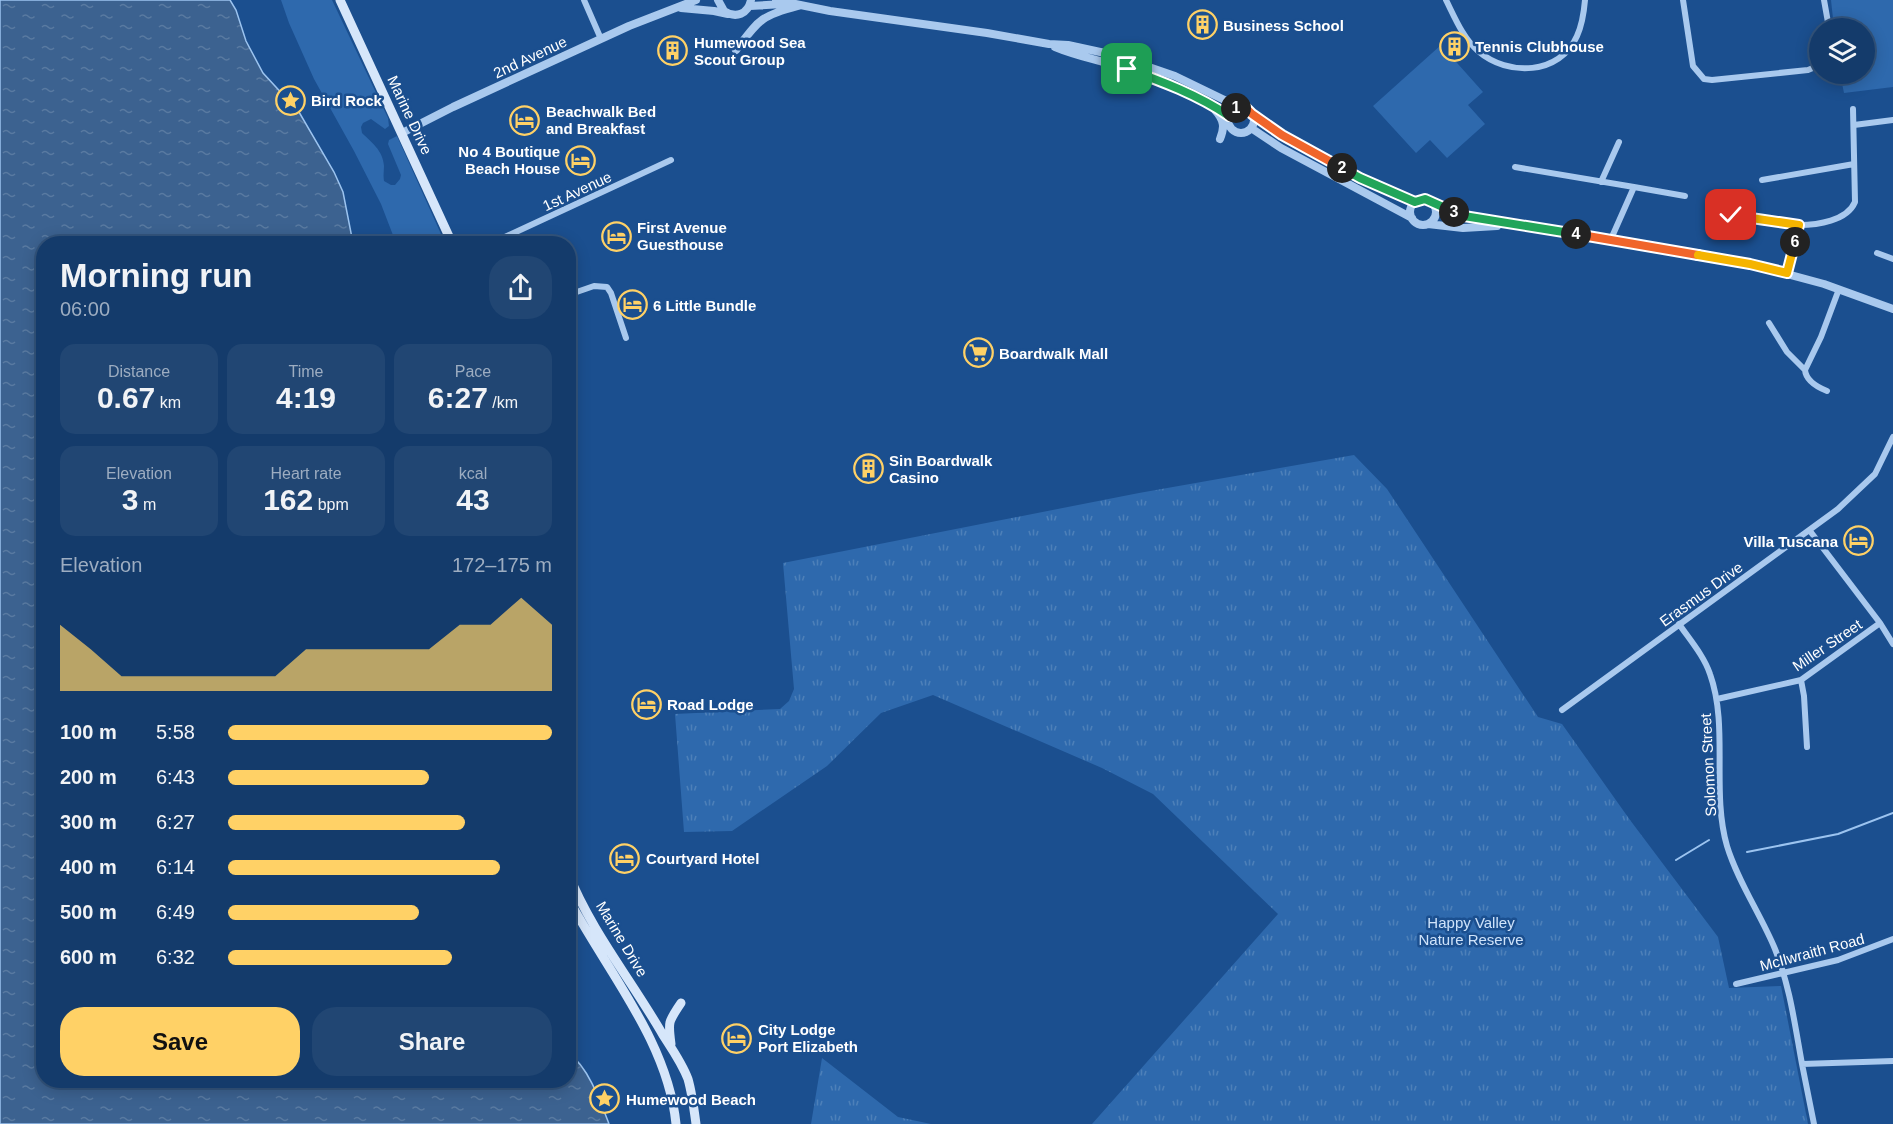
<!DOCTYPE html>
<meta charset="utf-8">
<style>
:root{--surface:#143b6b;--page:#214673;--text:#f1f3f6;--muted:#9dadc1;--line:#33557e;--accent:#ffd166}
body{margin:0;font-family:Arial,sans-serif;background:var(--page);color:var(--text);height:100vh;display:flex;flex-direction:column;font-size:22px;white-space:nowrap}
*{box-sizing:border-box;margin:0}
p{font-size:20px;color:var(--muted)}
.icon{flex:none;width:33px;height:33px;fill:none;stroke:currentColor;stroke-width:2;stroke-linecap:round;stroke-linejoin:round}
.map{position:relative;flex:1;overflow:hidden}
.side{position:absolute;left:36px;top:236px;width:540px;height:852px;display:flex;flex-direction:column;background:var(--surface);border-radius:24px;box-shadow:0 3px 15px #0003,0 0 0 2px var(--line)}
.side>*{flex:none}
.controls{position:absolute;left:1809px;top:18px;display:grid;gap:12px}
.controls a{display:grid;place-items:center;width:66px;height:66px;border-radius:50%;background:var(--surface);box-shadow:0 3px 15px #0003,0 0 0 2px var(--line);font-size:30px}
.pin{position:absolute;display:grid;place-items:center;width:51px;height:51px;color:#fff;margin:-26px;border-radius:12px;box-shadow:0 3px 9px #0006}
.km{position:absolute;width:30px;height:30px;margin:-15px;border-radius:50%;background:#222;color:#fff;font-size:16px;line-height:30px;text-align:center}
.round{display:grid;place-items:center;flex:none;width:63px;height:63px;border-radius:24px;background:var(--page)}
.summary{display:flex;align-items:center;justify-content:space-between;height:102px;padding:0 24px}
h1{font-size:33px;font-weight:700;line-height:45px}
.figures{display:grid;grid-template-columns:repeat(3,1fr);gap:9px;height:102px;padding:6px 24px}
.figures div{display:grid;align-content:center;border-radius:15px;background:var(--page);text-align:center}
.figures b{font-size:30px;font-weight:700}
.figures small{font-size:16px;font-weight:400}
.figures p{font-size:16px}
.chart{height:168px;padding:12px 24px}
.chart p{display:flex;justify-content:space-between}
.chart svg{width:100%;height:108px;margin-top:6px;fill:var(--accent);opacity:.7}
.action{display:flex;gap:12px;margin-top:auto;padding:12px 24px}
.action a{flex:1;height:69px;border-radius:24px;background:var(--accent);color:#111;font-size:24px;font-weight:700;line-height:69px;text-align:center}
.action a+a{background:var(--page);color:var(--text)}
ul{padding:0 24px;list-style:none;font-size:20px}
li{display:grid;grid-template-columns:96px 72px 1fr;align-items:center;height:45px}
li i{height:15px;border-radius:8px;background:var(--accent)}
.map>svg:first-child{display:block}
.grass{fill:#2e69ad}
.park{fill:url(#park-tufts)}
.water{fill:url(#water-ripples);stroke:#9cc4f0;stroke-width:1.5}
.lines{fill:none;stroke-linecap:round;stroke-linejoin:round}
.stream{stroke:#9cc4f0;stroke-width:2}
.minor{stroke:#a9c9ee;stroke-width:6}
.tertiary{stroke:#a9c9ee;stroke-width:8}
.secondary{stroke:#d6e6fa;stroke-width:9}
.split-1-casing{stroke:#fff;stroke-width:12}
.split-2-casing{stroke:#fff;stroke-width:12}
.split-3-casing{stroke:#fff;stroke-width:12}
.split-4-casing{stroke:#fff;stroke-width:12}
.split-5-casing{stroke:#fff;stroke-width:12}
.split-6-casing{stroke:#fff;stroke-width:12}
.split-7-casing{stroke:#fff;stroke-width:12}
.split-1{stroke:#22a559;stroke-width:8}
.split-2{stroke:#f0652b;stroke-width:8}
.split-3{stroke:#22a559;stroke-width:8}
.split-4{stroke:#22a559;stroke-width:8}
.split-5{stroke:#f0652b;stroke-width:8}
.split-6{stroke:#f5b400;stroke-width:8}
.split-7{stroke:#f5b400;stroke-width:8}
.labels{text-anchor:middle;dominant-baseline:central;stroke-width:5;stroke-linejoin:round;paint-order:stroke}
.poi-label{font-size:15px;font-weight:bold;fill:#fff;stroke:#1b4f8f;text-anchor:start}
.street-label{font-size:15px;fill:#fff;stroke:#1b4f8f}
.park-label{font-size:15px;fill:#cfe3fa;stroke:#1b4f8f}
</style>
<div class="map">
<svg width="1893" height="1124" viewBox="0 0 1893 1124">
<defs>
<pattern id="park-tufts" width="24" height="20" patternUnits="userSpaceOnUse" patternTransform="scale(1.5)"><rect width="24" height="20" fill="#2e69ad"/><path d="M3 7l-1-3M5 7V3M7 7l1-3M15 17l-1-3M17 17v-4M19 17l1-3" fill="none" stroke="#4d80b9"/></pattern>
<pattern id="water-ripples" width="26" height="14" patternUnits="userSpaceOnUse" patternTransform="scale(1.5)"><rect width="26" height="14" fill="#3c6290"/><path d="M2 4q2-2 4 0t4 0M15 11q2-2 4 0t4 0" fill="none" stroke="#597aa1"/></pattern>
</defs>
<rect width="100%" height="100%" fill="#1b4f8f"/>
<path class="grass" d="M 281,0 L 332,0 L 388,118 L 389,126 L 385,129 L 371,119 L 363,123 L 361,127 L 362,133 C 371,142 383,150 384,166 C 384,171 383,175 384,181 L 391,185 L 395,185 L 400,179 L 401,175 L 388,144 L 389,140 L 397,136 L 445,243 L 396,243 L 381,204 L 354,151 L 314,79 L 289,23 Z
M 1831,0 L 1893,0 L 1893,87 L 1844,93 L 1840,74 L 1864,74 L 1864,28 L 1834,28 Z
M 1441,45 L 1483,92 L 1468,105 L 1485,124 L 1447,158 L 1430,140 L 1416,153 L 1373,106 Z"/>
<path class="park" d="M 1354,455 L 1387,489 L 1538,717 L 1562,724 L 1630,820 L 1718,937 L 1729,988 L 1781,986 L 1808,1124 L 1092,1124 L 1278,914 L 1153,794 L 1102,768 L 933,695 L 881,713 L 827,766 L 732,831 L 684,832 L 675,714 L 780,709 L 789,701 L 794,689 L 783,563 L 1139,493 Z
M 822,1058 L 898,1117 L 931,1124 L 811,1124 Z"/>
<path class="water" d="M 0,0 L 230,0 L 236,10 L 246,41 L 263,73 L 299,112 L 334,172 L 343,192 L 353,243 L 44,243 L 44,1080 L 568,1080 L 569,1054 C 588,1066 601,1103 609,1124 L 0,1124 Z"/>
<g class="lines">
<path class="stream" d="M 1747,852 L 1838,834 L 1893,813
M 1676,860 L 1709,840"/>
<path class="minor" d="M 584,0 L 601,39
M 1446,0 C 1455,18 1463,38 1478,51 C 1508,77 1560,75 1577,36 C 1582,25 1584,12 1585,0
M 1683,0 L 1693,66 L 1704,79 L 1712,80 L 1808,70 L 1820,65
M 1824,0 L 1829,28
M 1854,125 L 1893,120
M 1515,167 L 1634,187 L 1611,239
M 1762,180 L 1854,164
M 1601,182 L 1619,142
M 1634,187 L 1685,196
M 1731,215 L 1799,225
M 492,243 L 671,160
M 1877,253 L 1893,259
M 1787,273 L 1799,225 C 1817,225 1847,221 1855,202 L 1853,109
M 568,295 L 594,286 L 607,287 L 611,293 L 626,338
M 1769,323 L 1787,352 L 1805,370
M 1827,391 C 1817,387 1806,381 1805,370 L 1821,337 L 1839,289
M 1810,531 L 1880,623 L 1893,644
M 1679,624 C 1690,640 1704,656 1710,674 C 1729,727 1711,791 1727,846 C 1738,882 1761,915 1775,949 C 1790,986 1795,1026 1802,1064
M 1801,680 L 1804,696 L 1807,747
M 1717,699 L 1801,680 L 1880,623
M 1562,710 L 1838,509 L 1875,474 L 1893,437
M 1736,984 L 1838,960 L 1893,939
M 1814,1124 L 1802,1064 L 1893,1061"/>
<path class="tertiary" d="M 718,0 L 724,11 C 736,19 748,14 751,0
M 776,0 L 830,11 L 987,33 L 1049,44 L 1068,45 L 1114,55 L 1175,76 L 1239,107
M 750,6 L 783,4
M 681,8 L 714,11 L 728,14
M 1055,47 C 1074,55 1094,59 1113,65 C 1152,77 1195,92 1229,116
M 736,50 C 759,20 760,16 798,6
M1228 120a13 13 0 1 1 26 0a13 13 0 1 1-26 0Z
M 1215,110 C 1224,120 1225,127 1220,139
M 1253,114 L 1282,135 L 1360,178 L 1415,202
M 1251,128 L 1281,148 L 1412,218
M 402,133 L 453,107 L 629,26 L 696,0
M1410 212a13 13 0 1 1 26 0a13 13 0 1 1-26 0Z
M 1434,204 L 1464,216 L 1611,239 L 1750,264 L 1824,284 L 1893,309
M 1428,224 L 1463,228 L 1497,226"/>
<path class="secondary" d="M 340,0 L 452,243
M 568,580 L 573,661 L 568,725
M 568,873 C 591,931 632,981 663,1035 C 672,1049 682,1063 688,1079 C 692,1093 694,1109 696,1124
M 568,898 C 606,970 668,1041 676,1124
M 671,1044 C 668,1022 668,1022 681,1003"/>
</g>
<g class="lines">
<defs>
<path id="split-1" d="M 1127,69 C 1161,81 1198,95 1229,116 L 1236,108"/>
<path id="split-2" d="M 1236,108 L 1246,108 L 1252,114 L 1282,135 L 1342,168"/>
<path id="split-3" d="M 1342,168 L 1360,178 L 1415,202 L 1425,199 L 1454,212"/>
<path id="split-4" d="M 1454,212 L 1464,216 L 1576,234"/>
<path id="split-5" d="M 1576,234 L 1698,255"/>
<path id="split-6" d="M 1698,255 L 1750,264 L 1787,273 L 1795,242"/>
<path id="split-7" d="M 1731,215 L 1799,225 L 1795,242"/>
</defs>
<use href="#split-1" class="split-1-casing"/>
<use href="#split-2" class="split-2-casing"/>
<use href="#split-3" class="split-3-casing"/>
<use href="#split-4" class="split-4-casing"/>
<use href="#split-5" class="split-5-casing"/>
<use href="#split-6" class="split-6-casing"/>
<use href="#split-7" class="split-7-casing"/>
<use href="#split-1" class="split-1"/>
<use href="#split-2" class="split-2"/>
<use href="#split-3" class="split-3"/>
<use href="#split-4" class="split-4"/>
<use href="#split-5" class="split-5"/>
<use href="#split-6" class="split-6"/>
<use href="#split-7" class="split-7"/>
</g>
<defs>
<symbol id="building-ring" viewBox="-11 -11 22 22"><circle r="9.5" fill="#1b4f8f" stroke="#ffd166" stroke-width="1.5"/><path d="M-4-6H4V6H1V3H-1V6H-4ZM-2.5-4.3h1.7v1.8h-1.7ZM.8-4.3h1.7v1.8H.8ZM-2.5-1h1.7V.8h-1.7ZM.8-1h1.7V.8H.8Z" fill="#ffd166"/></symbol>
<symbol id="sight-ring" viewBox="-11 -11 22 22"><circle r="9.5" fill="#1b4f8f" stroke="#ffd166" stroke-width="1.5"/><path d="M0-6L1.8-2.2L6-1.7L2.9 1.2L3.7 5.4L0 3.3L-3.7 5.4L-2.9 1.2L-6-1.7L-1.8-2.2Z" fill="#ffd166"/></symbol>
<symbol id="hotel-ring" viewBox="-11 -11 22 22"><circle r="9.5" fill="#1b4f8f" stroke="#ffd166" stroke-width="1.5"/><path d="M-6-4.5h1.5V1H6V5H4.5V3h-9V5H-6ZM-4 0a1.8 1.8 0 1 1 3.6 0ZM.5 0V-2.5h3Q6-2.5 6 0Z" fill="#ffd166"/></symbol>
<symbol id="supermarket-ring" viewBox="-11 -11 22 22"><circle r="9.5" fill="#1b4f8f" stroke="#ffd166" stroke-width="1.5"/><path d="M-6-5.5h2.5l.6 2H6L4.5 2H-2.5L-4.4-4H-6ZM-1.5 3.2a1.3 1.3 0 1 0 .1 0ZM3 3.2a1.3 1.3 0 1 0 .1 0Z" fill="#ffd166"/></symbol>
</defs>
<g fill-rule="evenodd">
<use href="#building-ring" x="1186" y="8" width="33" height="33"/>
<use href="#building-ring" x="1438" y="30" width="33" height="33"/>
<use href="#building-ring" x="656" y="34" width="33" height="33"/>
<use href="#sight-ring" x="274" y="84" width="33" height="33"/>
<use href="#hotel-ring" x="508" y="104" width="33" height="33"/>
<use href="#hotel-ring" x="564" y="144" width="33" height="33"/>
<use href="#hotel-ring" x="600" y="220" width="33" height="33"/>
<use href="#hotel-ring" x="616" y="288" width="33" height="33"/>
<use href="#supermarket-ring" x="962" y="336" width="33" height="33"/>
<use href="#building-ring" x="852" y="452" width="33" height="33"/>
<use href="#hotel-ring" x="1842" y="524" width="33" height="33"/>
<use href="#hotel-ring" x="630" y="688" width="33" height="33"/>
<use href="#hotel-ring" x="608" y="842" width="33" height="33"/>
<use href="#hotel-ring" x="720" y="1022" width="33" height="33"/>
<use href="#sight-ring" x="588" y="1082" width="33" height="33"/>
</g>
<g class="labels">
<g class="poi-label">
<text x="1223" y="25">Business School</text>
<text x="694" y="42">Humewood Sea<tspan x="694" dy="17">Scout Group</tspan></text>
<text x="1475" y="46">Tennis Clubhouse</text>
<text x="311" y="100">Bird Rock</text>
<text x="546" y="111">Beachwalk Bed<tspan x="546" dy="17">and Breakfast</tspan></text>
<text x="560" y="151" text-anchor="end">No 4 Boutique<tspan x="560" dy="17">Beach House</tspan></text>
<text x="637" y="227">First Avenue<tspan x="637" dy="17">Guesthouse</tspan></text>
<text x="653" y="305">6 Little Bundle</text>
<text x="999" y="353">Boardwalk Mall</text>
<text x="889" y="460">Sin Boardwalk<tspan x="889" dy="17">Casino</tspan></text>
<text x="1838" y="541" text-anchor="end">Villa Tuscana</text>
<text x="667" y="704">Road Lodge</text>
<text x="646" y="858">Courtyard Hotel</text>
<text x="758" y="1029">City Lodge<tspan x="758" dy="17">Port Elizabeth</tspan></text>
<text x="626" y="1099">Humewood Beach</text>
</g>
<g class="street-label">
<text transform="translate(530 57) rotate(-25)">2nd Avenue</text>
<text transform="translate(410 115) rotate(65)">Marine Drive</text>
<text transform="translate(577 191) rotate(-25)">1st Avenue</text>
<text transform="translate(1701 594) rotate(-36)">Erasmus Drive</text>
<text transform="translate(1827 645) rotate(-34)">Miller Street</text>
<text transform="translate(1708 765) rotate(-93)">Solomon Street</text>
<text transform="translate(622 939) rotate(59)">Marine Drive</text>
<text transform="translate(1812 952) rotate(-15)">McIlwraith Road</text>
</g>
<g class="park-label">
<text x="1471" y="922">Happy Valley<tspan x="1471" dy="17">Nature Reserve</tspan></text>
</g>
</g>
</svg>
<div class="controls">
<a><svg class="icon" aria-label="layers" viewBox="0 0 24 24"><path d="M12 4l9 5-9 5-9-5zM3 14l9 5 9-5"/></svg></a>
</div>
<div class="pin" style="left:1127px;top:69px;background:#1e9e55"><svg class="icon" aria-label="arrive" viewBox="0 0 24 24"><path d="M6 21V4h12l-3 4 3 4H6"/></svg></div>
<div class="pin" style="left:1731px;top:215px;background:#d93025"><svg class="icon" aria-label="check" viewBox="0 0 24 24"><path d="M5 12l5 5 9-10"/></svg></div>
<b class="km" style="left:1236px;top:108px">1</b>
<b class="km" style="left:1342px;top:168px">2</b>
<b class="km" style="left:1454px;top:212px">3</b>
<b class="km" style="left:1576px;top:234px">4</b>
<b class="km" style="left:1795px;top:242px">6</b>
<section class="side">
<div class="summary"><div><h1>Morning run</h1><p>06:00</p></div><a class="round"><svg class="icon" aria-label="share" viewBox="0 0 24 24"><path d="M12 15V3M7 8l5-5 5 5M5 13v7h14v-7"/></svg></a></div>
<div class="figures">
<div><p>Distance</p><b>0.67<small> km</small></b></div>
<div><p>Time</p><b>4:19</b></div>
<div><p>Pace</p><b>6:27<small> /km</small></b></div>
</div>
<div class="figures">
<div><p>Elevation</p><b>3<small> m</small></b></div>
<div><p>Heart rate</p><b>162<small> bpm</small></b></div>
<div><p>kcal</p><b>43</b></div>
</div>
<div class="chart"><p><span>Elevation</span>172–175 m</p>
<svg viewBox="0 0 160 44" preserveAspectRatio="none"><path d="M0 44V17L10 27L20 38L30 38L40 38L50 38L60 38L70 38L80 27L90 27L100 27L110 27L120 27L130 17L140 17L150 6L160 17V44z"/></svg>
</div>
<ul>
<li><b>100 m</b>5:58<i style="width:100%"></i></li>
<li><b>200 m</b>6:43<i style="width:62%"></i></li>
<li><b>300 m</b>6:27<i style="width:73%"></i></li>
<li><b>400 m</b>6:14<i style="width:84%"></i></li>
<li><b>500 m</b>6:49<i style="width:59%"></i></li>
<li><b>600 m</b>6:32<i style="width:69%"></i></li>
</ul>
<div class="action"><a>Save</a><a>Share</a></div>
</section>
</div>
